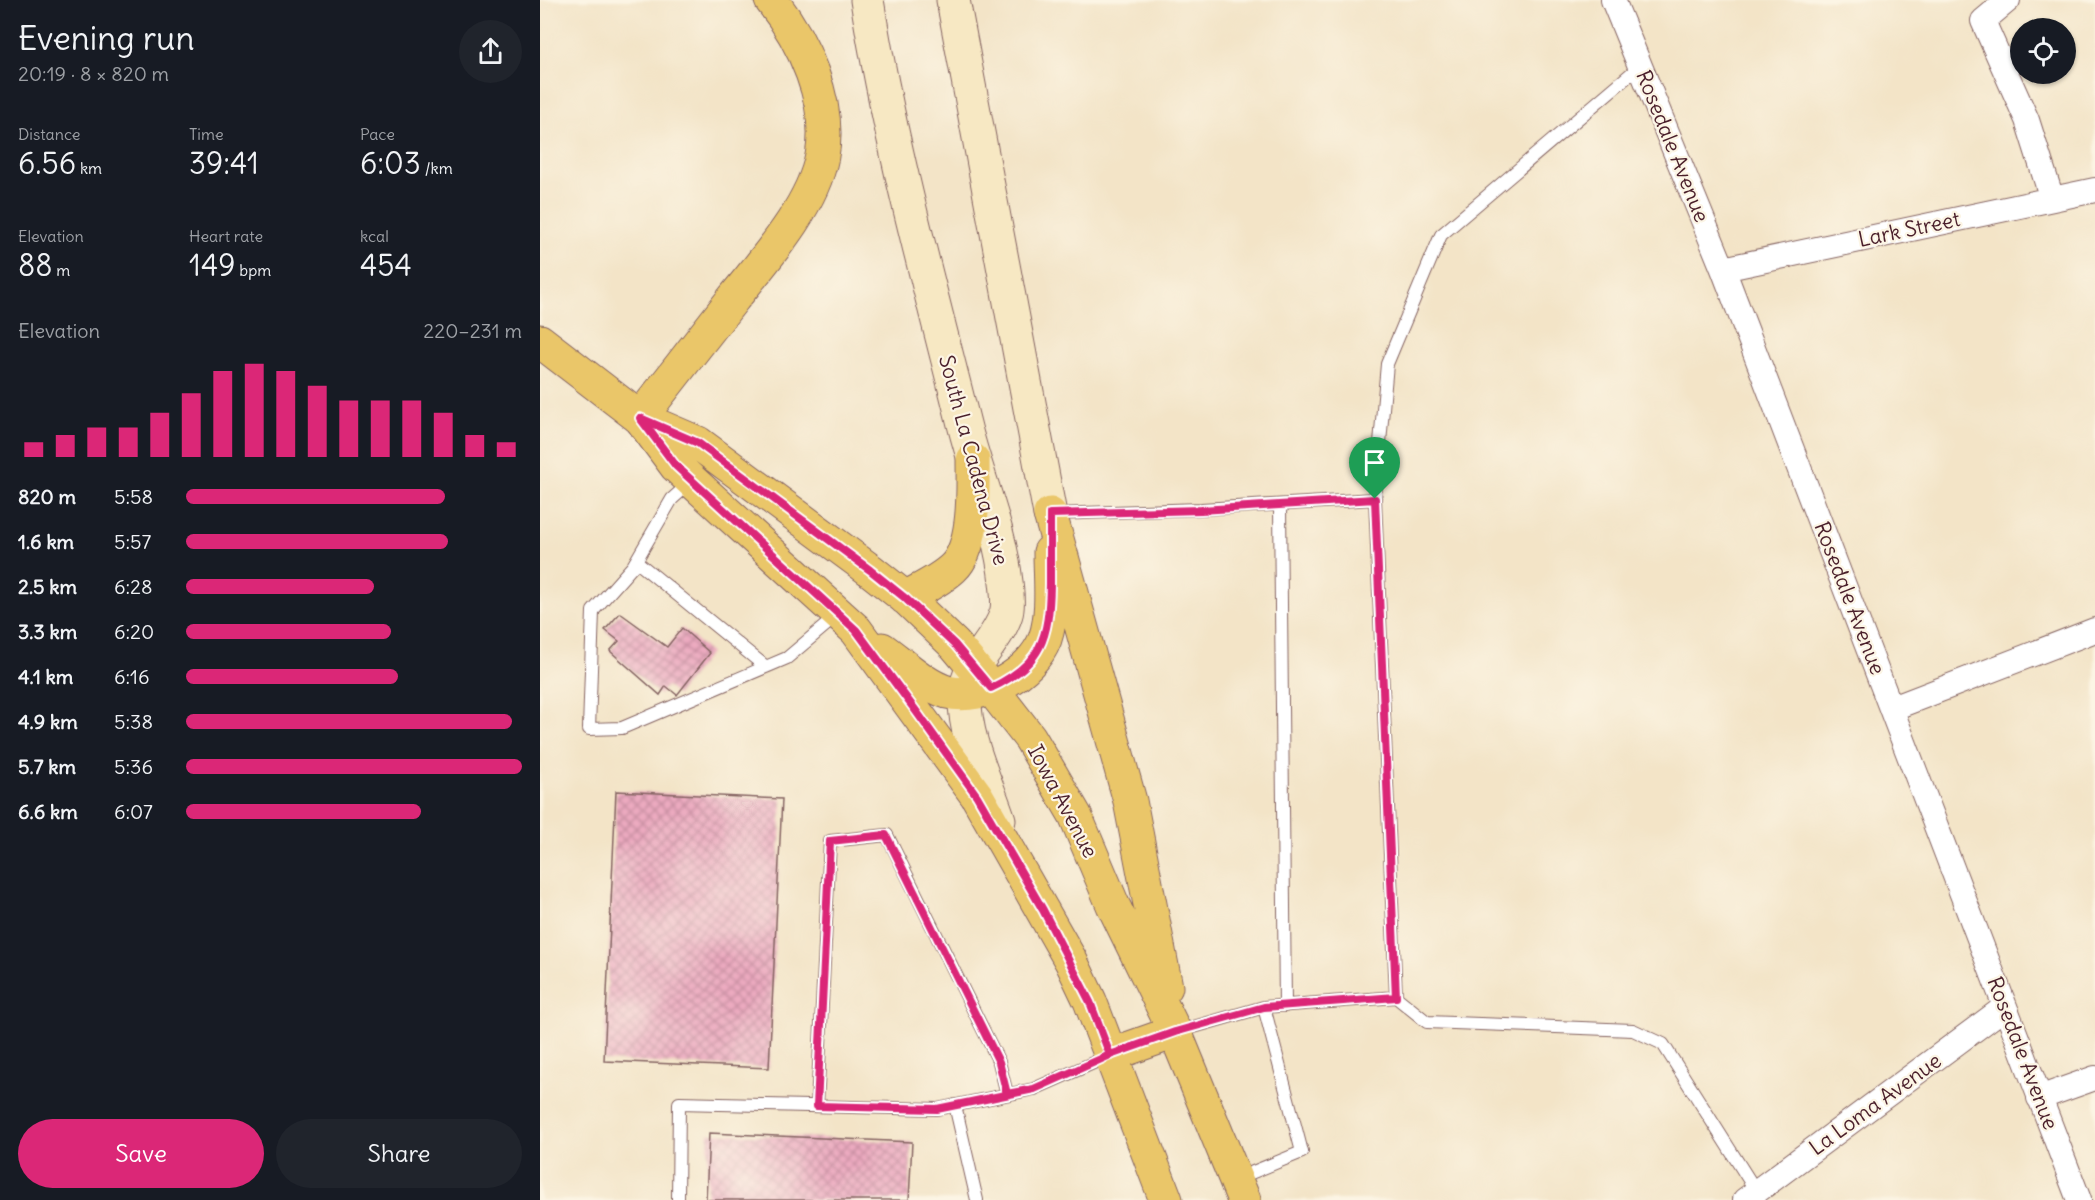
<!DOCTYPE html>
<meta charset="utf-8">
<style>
:root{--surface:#171b24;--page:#20242c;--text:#f1f3f6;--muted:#9ea1a6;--accent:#db2777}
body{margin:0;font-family:Delius,sans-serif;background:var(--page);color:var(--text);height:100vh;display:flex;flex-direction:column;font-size:22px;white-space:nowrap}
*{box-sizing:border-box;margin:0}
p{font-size:20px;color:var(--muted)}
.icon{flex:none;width:33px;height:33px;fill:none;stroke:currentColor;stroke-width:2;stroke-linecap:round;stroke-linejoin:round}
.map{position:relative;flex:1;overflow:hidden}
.drawer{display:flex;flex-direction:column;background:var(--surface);width:540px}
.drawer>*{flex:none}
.buttons{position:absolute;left:1470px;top:18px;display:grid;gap:12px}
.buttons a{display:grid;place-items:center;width:66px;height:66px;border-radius:50%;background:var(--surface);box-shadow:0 2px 4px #0004;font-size:30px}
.pin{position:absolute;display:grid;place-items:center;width:51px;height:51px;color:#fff;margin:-62px -26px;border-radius:50% 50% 50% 0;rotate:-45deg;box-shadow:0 0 6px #0007}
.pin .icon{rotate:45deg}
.round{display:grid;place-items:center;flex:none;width:63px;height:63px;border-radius:32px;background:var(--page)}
.overview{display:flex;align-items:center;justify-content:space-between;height:102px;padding:0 18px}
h1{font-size:33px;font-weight:600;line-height:45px}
.stats{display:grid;grid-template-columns:repeat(3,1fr);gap:9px;height:102px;padding:6px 18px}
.stats div{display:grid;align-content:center}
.stats b{font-size:30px;font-weight:600}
.stats small{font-size:16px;font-weight:400}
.stats p{font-size:16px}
.chart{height:168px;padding:12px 18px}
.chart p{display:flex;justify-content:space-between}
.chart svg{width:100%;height:108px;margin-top:6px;stroke:var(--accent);stroke-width:6}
.action{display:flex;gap:12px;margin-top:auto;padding:12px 18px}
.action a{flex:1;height:69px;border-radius:36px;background:var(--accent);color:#fff;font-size:24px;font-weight:600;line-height:69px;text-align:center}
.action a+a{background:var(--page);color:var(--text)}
ul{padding:0 18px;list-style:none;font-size:20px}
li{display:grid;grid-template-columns:96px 72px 1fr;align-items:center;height:45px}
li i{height:15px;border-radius:8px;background:var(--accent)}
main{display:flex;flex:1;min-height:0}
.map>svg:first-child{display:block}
.building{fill:url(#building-cross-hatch)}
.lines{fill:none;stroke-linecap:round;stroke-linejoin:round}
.lane-casing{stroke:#856462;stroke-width:14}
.street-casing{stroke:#856462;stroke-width:26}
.secondary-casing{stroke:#856462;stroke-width:35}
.primary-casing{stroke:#856462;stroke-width:35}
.highway-casing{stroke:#856462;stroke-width:35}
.lane{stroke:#fff;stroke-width:12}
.street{stroke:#fff;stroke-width:24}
.secondary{stroke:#f7e8c3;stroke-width:33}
.primary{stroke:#eac669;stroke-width:33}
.highway{stroke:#eac669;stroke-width:33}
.route-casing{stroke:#fff;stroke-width:12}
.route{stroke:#db2777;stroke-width:8}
.labels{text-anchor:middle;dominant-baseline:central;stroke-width:4.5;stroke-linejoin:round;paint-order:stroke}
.street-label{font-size:21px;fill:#4a1f2b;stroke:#fcf5e5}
</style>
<main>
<section class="drawer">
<div class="overview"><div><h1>Evening run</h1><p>20:19 · 8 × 820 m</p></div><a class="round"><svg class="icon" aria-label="share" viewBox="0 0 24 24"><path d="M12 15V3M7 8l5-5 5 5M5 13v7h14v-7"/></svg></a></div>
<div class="stats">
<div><p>Distance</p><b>6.56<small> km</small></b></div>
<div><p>Time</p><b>39:41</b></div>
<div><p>Pace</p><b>6:03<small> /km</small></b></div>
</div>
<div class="stats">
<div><p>Elevation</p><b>88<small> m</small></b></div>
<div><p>Heart rate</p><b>149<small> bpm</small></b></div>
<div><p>kcal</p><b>454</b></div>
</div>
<div class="chart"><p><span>Elevation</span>220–231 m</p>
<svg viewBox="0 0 160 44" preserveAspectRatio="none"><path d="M5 44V38M15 44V35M25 44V32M35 44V32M45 44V26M55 44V18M65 44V9M75 44V6M85 44V9M95 44V15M105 44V21M115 44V21M125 44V21M135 44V26M145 44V35M155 44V38"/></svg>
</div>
<ul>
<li><b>820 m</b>5:58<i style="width:77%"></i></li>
<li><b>1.6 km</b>5:57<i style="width:78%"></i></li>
<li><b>2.5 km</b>6:28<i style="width:56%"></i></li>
<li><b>3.3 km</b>6:20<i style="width:61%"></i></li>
<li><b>4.1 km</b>6:16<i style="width:63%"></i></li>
<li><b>4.9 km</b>5:38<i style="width:97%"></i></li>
<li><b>5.7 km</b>5:36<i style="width:100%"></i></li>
<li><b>6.6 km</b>6:07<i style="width:70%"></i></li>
</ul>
<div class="action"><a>Save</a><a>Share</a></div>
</section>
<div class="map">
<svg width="1555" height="1200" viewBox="0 0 1555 1200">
<defs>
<pattern id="building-cross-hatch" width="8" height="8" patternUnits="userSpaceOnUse" patternTransform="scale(1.5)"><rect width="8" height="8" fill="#ecaac0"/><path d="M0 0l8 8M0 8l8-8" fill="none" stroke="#c18a9c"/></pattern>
</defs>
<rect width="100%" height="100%" fill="#fcf5e5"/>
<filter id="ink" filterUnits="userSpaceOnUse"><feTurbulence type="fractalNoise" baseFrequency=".0167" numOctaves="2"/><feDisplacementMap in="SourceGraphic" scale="12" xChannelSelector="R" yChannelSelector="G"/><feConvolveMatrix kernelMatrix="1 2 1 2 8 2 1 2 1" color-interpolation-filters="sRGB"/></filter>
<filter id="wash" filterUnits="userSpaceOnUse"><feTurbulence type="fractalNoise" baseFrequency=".008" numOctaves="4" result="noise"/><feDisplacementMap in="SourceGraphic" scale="24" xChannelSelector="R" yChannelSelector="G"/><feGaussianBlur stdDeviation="1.35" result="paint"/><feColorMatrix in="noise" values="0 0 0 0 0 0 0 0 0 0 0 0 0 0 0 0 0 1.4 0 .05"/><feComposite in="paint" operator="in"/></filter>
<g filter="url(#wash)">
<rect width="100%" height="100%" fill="#f3e4c7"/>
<g id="blocks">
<path class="building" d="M 80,613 L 127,647 L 142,628 L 170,653 L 137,695 L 126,686 L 120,695 L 70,651 L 79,641 L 65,630 Z
M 76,791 L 242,799 L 229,1068 L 64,1061 Z
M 169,1133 L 372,1142 L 369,1200 L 166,1200 Z"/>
</g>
</g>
<g filter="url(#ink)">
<use href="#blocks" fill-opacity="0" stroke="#856462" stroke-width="1.5"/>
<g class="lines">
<defs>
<path id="lane" d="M 151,482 L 132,499 L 93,566 L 53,611 L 49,729 L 82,728 L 247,658 L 299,614
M 835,499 L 847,364 L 901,235 L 1100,66
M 740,505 L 745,1006
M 513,514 L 661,509 L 835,499 L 856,997 L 724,1007 L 636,1032
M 96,561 L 226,667
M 856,997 L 887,1022 L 1093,1030 L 1123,1044 L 1216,1191
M 415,1105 L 437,1200
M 277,1106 L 290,841 L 347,835 L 459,1062 L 467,1094
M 696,1179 L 762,1152 L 724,1007
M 138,1200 L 139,1103 L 397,1109 L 494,1089 L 569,1056"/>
<path id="street" d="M 1073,0 L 1183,269 L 1539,1200
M 1468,0 L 1443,21 L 1487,120 L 1512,199
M 1183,269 L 1555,190
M 1353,708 L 1555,630
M 1499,1098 L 1555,1078
M 1205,1200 L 1465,1007"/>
<path id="secondary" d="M 327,0 C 350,144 389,284 424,424 C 437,477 460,528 466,582 C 467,591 469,605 466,614 C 457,643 427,663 425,694 C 423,736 446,781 459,820
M 413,0 L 510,514"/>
<path id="primary" d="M 0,341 L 100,418 L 158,443 L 330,570 L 368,600 L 415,645 L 451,688 L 490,738 L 535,815 L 573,905 L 635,1032 L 704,1200
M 101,419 L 136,466 L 152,481 L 316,630 L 437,796 L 531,961 L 550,1001 L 626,1200
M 510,514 L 590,801 L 626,987
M 365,598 C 381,589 399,581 413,568 C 436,546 433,489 433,460
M 342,649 C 362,663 384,685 407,692 C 444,701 492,673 505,639 C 514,613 510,579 510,552
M 570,1055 L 635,1032"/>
<path id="highway" d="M 100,418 C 131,378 162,339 193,299 C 225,259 272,207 282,156 C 292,103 263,40 231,0"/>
</defs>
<use href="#lane" class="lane-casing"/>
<use href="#street" class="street-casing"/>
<use href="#secondary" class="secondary-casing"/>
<use href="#primary" class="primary-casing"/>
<use href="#highway" class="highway-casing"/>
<use href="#lane" class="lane"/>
<use href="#street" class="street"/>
<use href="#secondary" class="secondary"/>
<use href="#primary" class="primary"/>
<use href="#highway" class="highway"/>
</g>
</g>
<g class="lines" filter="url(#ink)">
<defs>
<path id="route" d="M 835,499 L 661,510 L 510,514 C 510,538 510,561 510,584 C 509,638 502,664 451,688 L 415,645 L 365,598 L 330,570 L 158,443 L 100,418 L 136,466 L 316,630 L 376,711 L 437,796 L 503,910 L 550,1002 L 570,1055 L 494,1089 L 397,1109 L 277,1106 L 290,841 L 346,835 L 459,1062 L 467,1094 L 494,1089 L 570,1055 L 635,1032 L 724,1007 L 856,997 L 835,499"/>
</defs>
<use href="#route" class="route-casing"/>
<use href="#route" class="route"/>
</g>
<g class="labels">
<g class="street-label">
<text transform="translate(1133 146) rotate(68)">Rosedale Avenue</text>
<text transform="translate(1369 229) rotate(-12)">Lark Street</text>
<text transform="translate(434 460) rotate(75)">South La Cadena Drive</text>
<text transform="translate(1310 598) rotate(69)">Rosedale Avenue</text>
<text transform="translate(523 801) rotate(62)">Iowa Avenue</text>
<text transform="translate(1483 1053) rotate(69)">Rosedale Avenue</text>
<text transform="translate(1335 1104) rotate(-36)">La Loma Avenue</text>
</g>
</g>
</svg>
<div class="buttons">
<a><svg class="icon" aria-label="locate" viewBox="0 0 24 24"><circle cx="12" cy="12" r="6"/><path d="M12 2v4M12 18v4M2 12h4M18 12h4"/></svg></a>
</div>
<div class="pin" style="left:835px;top:499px;background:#1e9e55"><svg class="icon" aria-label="arrive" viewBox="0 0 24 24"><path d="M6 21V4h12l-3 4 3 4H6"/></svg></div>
</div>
</main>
